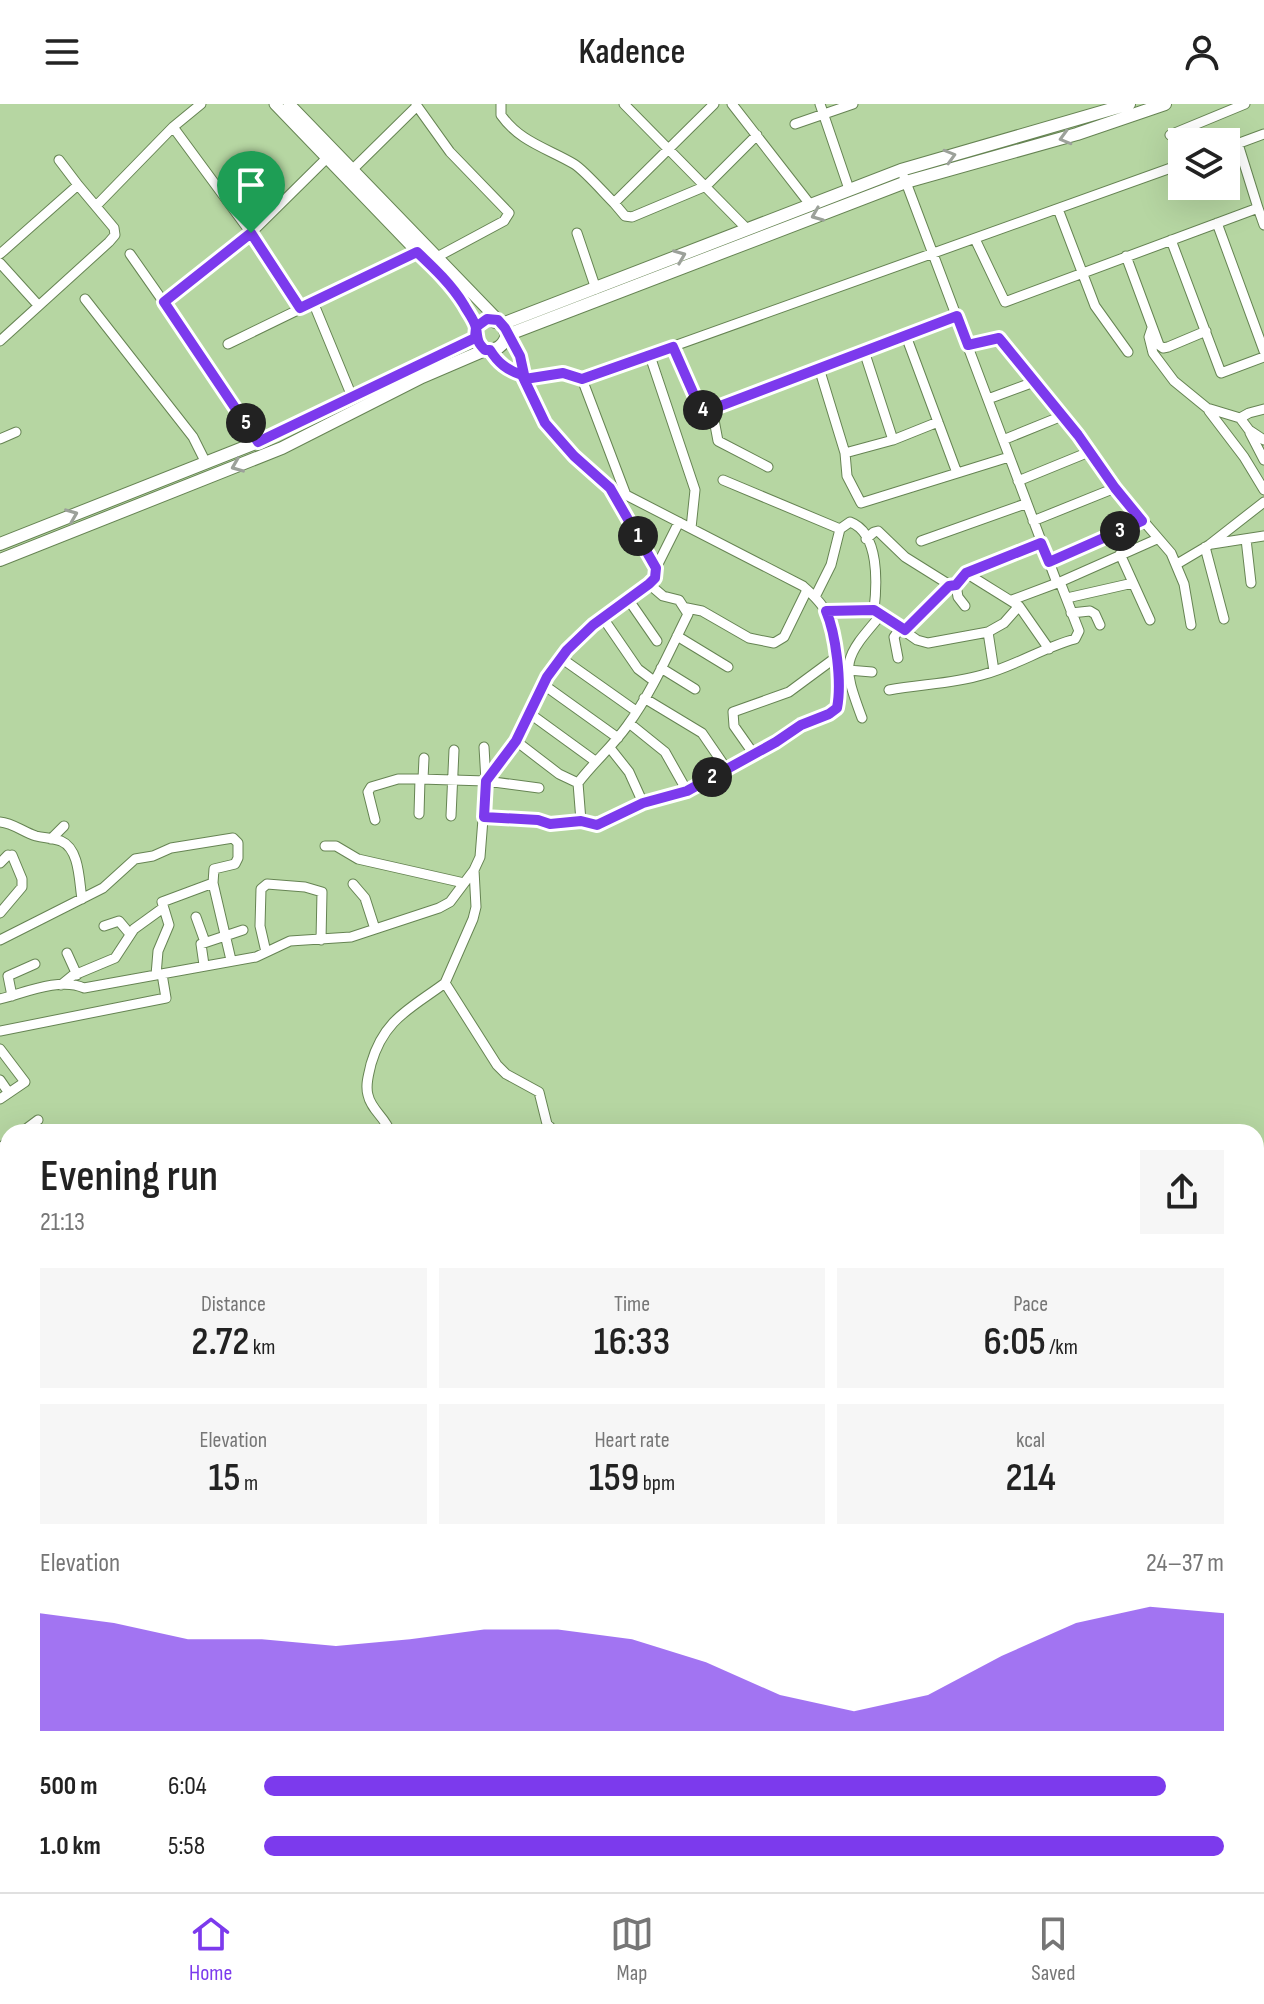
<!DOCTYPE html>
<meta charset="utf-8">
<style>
:root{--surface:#fff;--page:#f6f6f6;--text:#222;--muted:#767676;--line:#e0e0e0;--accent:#7c3aed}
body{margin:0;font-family:"Sofia Sans Condensed",sans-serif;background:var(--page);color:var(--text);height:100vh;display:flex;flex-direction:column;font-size:30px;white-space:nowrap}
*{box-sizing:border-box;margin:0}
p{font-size:26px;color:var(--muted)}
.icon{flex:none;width:44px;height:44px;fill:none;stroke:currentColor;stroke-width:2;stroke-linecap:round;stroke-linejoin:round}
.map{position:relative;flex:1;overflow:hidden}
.sheet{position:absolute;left:0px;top:1020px;width:1264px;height:768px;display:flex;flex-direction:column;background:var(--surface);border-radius:24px 24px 0 0;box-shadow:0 8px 32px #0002}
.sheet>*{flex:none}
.buttons{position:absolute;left:1168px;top:24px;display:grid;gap:16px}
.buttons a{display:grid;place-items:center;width:72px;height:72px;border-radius:0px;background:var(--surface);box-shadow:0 8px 32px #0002;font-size:40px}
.pin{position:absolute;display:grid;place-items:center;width:68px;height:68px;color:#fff;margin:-82px -34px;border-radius:50% 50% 50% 0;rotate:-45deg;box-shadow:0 0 8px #0007}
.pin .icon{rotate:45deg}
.km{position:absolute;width:40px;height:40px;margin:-20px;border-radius:50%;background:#222;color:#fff;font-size:22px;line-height:40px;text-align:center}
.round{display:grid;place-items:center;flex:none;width:84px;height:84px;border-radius:0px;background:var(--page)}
.head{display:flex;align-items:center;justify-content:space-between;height:136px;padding:0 40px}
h1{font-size:44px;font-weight:600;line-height:60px}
.figures{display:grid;grid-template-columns:repeat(3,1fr);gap:12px;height:136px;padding:8px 40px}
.figures div{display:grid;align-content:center;border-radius:0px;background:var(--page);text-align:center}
.figures b{font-size:40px;font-weight:600}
.figures small{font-size:22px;font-weight:400}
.figures p{font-size:22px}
.chart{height:224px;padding:16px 40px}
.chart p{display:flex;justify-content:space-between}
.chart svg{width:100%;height:144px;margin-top:8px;fill:var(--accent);opacity:.7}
ul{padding:0 40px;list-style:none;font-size:26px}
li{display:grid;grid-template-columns:128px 96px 1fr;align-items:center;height:60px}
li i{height:20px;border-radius:10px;background:var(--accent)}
header{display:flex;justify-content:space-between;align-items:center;height:104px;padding:0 40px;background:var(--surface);font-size:36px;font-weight:600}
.tab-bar{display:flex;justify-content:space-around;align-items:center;height:112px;border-top:2px solid var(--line);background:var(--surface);font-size:22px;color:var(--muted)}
.tab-bar a{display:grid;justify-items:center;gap:4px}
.tab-bar .on{color:var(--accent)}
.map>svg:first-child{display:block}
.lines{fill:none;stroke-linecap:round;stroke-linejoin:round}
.minor-casing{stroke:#668453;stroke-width:11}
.tertiary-casing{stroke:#668453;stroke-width:13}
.secondary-casing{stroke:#668453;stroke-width:14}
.minor{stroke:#fff;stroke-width:9}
.tertiary{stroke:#fff;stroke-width:11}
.secondary{stroke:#fff;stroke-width:12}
.oneway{stroke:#9ca19a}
.route-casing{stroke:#fff;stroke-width:16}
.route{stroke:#7c3aed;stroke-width:10}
</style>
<header><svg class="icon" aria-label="menu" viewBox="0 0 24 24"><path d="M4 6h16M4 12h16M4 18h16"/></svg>Kadence<svg class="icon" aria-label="person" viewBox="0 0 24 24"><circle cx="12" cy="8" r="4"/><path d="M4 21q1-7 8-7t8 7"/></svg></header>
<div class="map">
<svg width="1264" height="1788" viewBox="0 0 1264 1788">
<rect width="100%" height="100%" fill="#b6d6a2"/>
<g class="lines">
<defs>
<path id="minor" d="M 201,0 L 173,23 L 251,129 L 331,50
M 501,0 L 501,11 C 520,38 547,44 574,60 C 584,66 604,89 614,99
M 624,0 L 747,125
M 714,0 L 614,99 L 625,112 L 632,113 L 706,82 L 757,31
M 732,0 L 809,99
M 820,0 L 849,85
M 417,2 L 450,48 L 509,109 L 504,117 L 437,153
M 795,20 L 853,0
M 1170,31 L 1245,0
M 1226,44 L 1264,30
M 59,56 L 78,81
M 352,66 L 417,2 L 416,0
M 904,73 L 1057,479
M 96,102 L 173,23
M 1258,104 L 1264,121
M 1058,105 L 1095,202 L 1128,248
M 1217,119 L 1264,247
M 577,129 L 596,185
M 975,135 L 1005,198 L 1258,104 L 1238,40
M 1171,136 L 1221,269 L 1264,253
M 0,150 L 78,81 L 114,124 L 115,131 L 109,138 L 0,237
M 130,150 L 235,300 L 258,338
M 1126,152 L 1159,241 L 1163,244 L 1168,243 L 1206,227
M 0,159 L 38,201
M 85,195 L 193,333 L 206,359
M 164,198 L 251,129 L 300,204
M 313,198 L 353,295
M 1152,224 L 1149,233 L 1153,249 L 1174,277 L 1207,304 L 1240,314 L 1249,326 L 1264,336
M 906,232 L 957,369
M 228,240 L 417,148
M 968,241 L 999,234 L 1078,331 L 1115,384 L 1171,449 L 1184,480 L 1191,521
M 673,243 L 699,302 L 707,307 L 957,212
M 490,246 C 498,259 507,266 522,271
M 864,247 L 893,336
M 650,252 L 695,386 L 691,424
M 819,264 L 845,349 L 847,372 L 861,399 L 1009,353
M 525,275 L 563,269 L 582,275 L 1182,60
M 582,275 L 626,391 L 803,482 C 812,490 822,499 827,510 C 836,529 841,583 837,604 L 829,610 L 796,624 L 776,638 L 687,687 L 643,699 L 629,668 L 610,644
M 988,295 L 1034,278
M 712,305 L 718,337 L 768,363
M 1209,307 L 1244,353 L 1264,386
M 1240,314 L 1249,309 L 1264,305
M 1250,329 L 1264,356
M 0,335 L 16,328
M 1003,336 L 1062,312
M 845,349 L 893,336 L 938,318
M 723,376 L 840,425 L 831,461 L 815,493
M 1018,377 L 1089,348
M 1033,417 L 1115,384
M 866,435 L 874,428 L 878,427 L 905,453 L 953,483 L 966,469 L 1041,439
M 1246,435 L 1251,479
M 921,437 L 1025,400
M 1212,440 L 1264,432
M 1205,443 L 1224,515
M 1120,450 L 1150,516
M 1049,458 L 1142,417
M 1177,460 L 1209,441 L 1264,398
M 656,464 L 679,418
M 966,469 L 1019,502 L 1049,545
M 956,481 L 958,493 L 965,502
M 1067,494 L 1133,479
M 628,495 L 657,537
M 1012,496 L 1060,478 L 1157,435
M 687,504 L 702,507 L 749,534 L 774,539 L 784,533 L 807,486
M 874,506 L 917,536 L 928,539 L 988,528 L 1004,519 L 1019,502
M 826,507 L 874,506 C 877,481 880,429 850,418 L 840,425
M 1071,509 L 1090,507 L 1095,510 L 1100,521
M 603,514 L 638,565 L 654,577
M 905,526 L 949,482
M 988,528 L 994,567
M 677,532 L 728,563
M 561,554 L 636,607
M 898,554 L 894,533 L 901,523
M 661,564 L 695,585
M 848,566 L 872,568
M 544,581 L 618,634
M 889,586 C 920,580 952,580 982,571 C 1016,562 1044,543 1075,535 L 1079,527 L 1060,478
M 644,594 L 702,629 L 726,664
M 529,609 L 595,657
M 862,614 C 841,558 843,555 881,511
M 629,619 L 665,648 L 687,687
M 516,637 L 559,670 L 578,679 C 593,659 612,643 627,622 C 652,588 669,548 688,510 L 679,496 L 663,492 L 649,480
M 753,649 L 734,622 L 733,608 L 789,588 L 835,554
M 423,675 L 424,654
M 486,677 L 539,684
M 578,679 L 581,717
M 419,710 L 420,675 L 486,677 L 516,637 L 547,573 L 567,546 L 593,521 L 649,480 L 655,474 L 656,464 L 610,384 L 574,352 L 545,319 L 522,271 L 520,252 L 507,231
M 451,712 L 454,646
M 484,713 L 538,716 L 550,720 L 581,717 L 597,721 L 643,699
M 375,716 L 368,688 L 371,683 L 398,675 L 420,675
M 0,718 C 13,719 23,728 36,732 C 44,734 53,734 61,737 C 80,745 79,778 82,795
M 51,735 L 64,722
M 325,742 L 336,742 L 358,755 L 464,779
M 0,759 L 8,751
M 474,766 L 476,803 L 473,815 L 445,879 L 497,961 L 506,970 L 539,988 L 547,1020 L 555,1028
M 213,779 L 231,856
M 353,780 L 365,794 L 375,825
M 0,809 L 22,783 L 22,775 L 12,751
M 196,813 L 205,838
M 104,822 L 119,817 L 130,830
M 0,836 L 103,784 L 135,755 L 153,752 L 171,744 L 233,734 L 238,739 L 238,754 L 235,760 L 214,765 L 213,779 L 162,798 L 169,821 L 158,847 L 156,871
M 266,848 L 260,822 L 261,785 L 267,780 L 305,783 L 322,788 L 321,836
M 67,849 L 77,871
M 204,861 L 201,840 L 243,826
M 61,881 L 72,872 L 115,854 L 134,825 L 163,804
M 12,892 L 8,872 L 35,860
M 0,895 C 24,889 60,873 84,884 L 256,853 L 290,837 L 351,833 L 439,804 L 450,798 L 474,766 L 480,753 L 486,677 L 484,643
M 0,927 L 166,894 L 162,870
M 0,945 L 25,978 L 0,995
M 0,976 L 9,989
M 22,1028 L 38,1016
M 390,1028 C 386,1014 371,1006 368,991 C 365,980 369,970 371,960 C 384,915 410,905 445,879
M 0,1044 L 8,1038
M 0,1074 L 8,1084
M 0,1138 L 8,1149
M 0,1163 L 8,1158
M 0,1202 L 8,1197
M 1256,1222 L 1264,1223
M 0,1257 L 8,1252
M 0,1298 L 8,1287
M 0,1409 L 8,1397
M 0,1438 L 8,1444
M 0,1509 L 8,1495
M 0,1588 L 8,1594
M 0,1624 L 8,1615
M 322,1780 L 334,1788
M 414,1780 L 436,1788
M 560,1780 L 576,1785
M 0,1785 L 5,1788
M 259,1788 L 266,1780
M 402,1788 L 406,1780
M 575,1788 L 576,1785 L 604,1780"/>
<path id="tertiary" d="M 275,0 L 455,187 L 476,223
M 289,0 L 498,216
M 0,1540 L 8,1545
M 0,1551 L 8,1556
M 163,1780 L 172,1788
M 177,1780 L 187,1788"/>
<path id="secondary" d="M 502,220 L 901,66 L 1129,0
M 507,231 L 502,220 L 487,215 L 476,223 L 475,234 L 485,246 C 497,246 503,243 507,231 L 906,78 L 1077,30 L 1165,0
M 0,440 L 258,338 L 475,234
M 0,456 L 282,344 L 422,273 L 485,246"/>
</defs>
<use href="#minor" class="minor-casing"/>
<use href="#tertiary" class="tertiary-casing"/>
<use href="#secondary" class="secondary-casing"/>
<use href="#minor" class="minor"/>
<use href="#tertiary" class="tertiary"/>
<use href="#secondary" class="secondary"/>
</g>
<defs><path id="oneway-chevron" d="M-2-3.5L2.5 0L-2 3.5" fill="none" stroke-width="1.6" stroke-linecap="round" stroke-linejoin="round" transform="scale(2)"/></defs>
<g class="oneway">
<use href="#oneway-chevron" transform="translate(1065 34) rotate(164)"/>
<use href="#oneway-chevron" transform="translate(950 52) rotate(-16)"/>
<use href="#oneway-chevron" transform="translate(817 111) rotate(158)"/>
<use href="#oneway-chevron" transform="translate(680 152) rotate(-22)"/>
<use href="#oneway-chevron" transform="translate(237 362) rotate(158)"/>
<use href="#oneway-chevron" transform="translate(72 411) rotate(-22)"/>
</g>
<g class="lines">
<defs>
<path id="route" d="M 251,129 L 300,204 L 417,148 C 434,164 452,181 464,201 C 467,207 475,217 476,224 C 478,235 476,237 485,246 L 490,246 C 498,259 507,266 522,271 L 545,319 L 574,352 L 610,384 L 656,464 L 655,474 L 649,480 L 593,521 L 567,546 L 547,573 L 516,637 L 486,677 L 484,713 L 538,716 L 550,720 L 581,717 L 597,721 L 643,699 L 687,687 L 776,638 L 801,621 L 829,610 L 837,604 C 842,579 836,530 826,507 L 874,506 L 905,526 L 949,482 L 956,481 L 966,469 L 1041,439 L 1049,458 L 1142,417 L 1115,384 L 1078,331 L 1003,239 L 999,234 L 968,241 L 957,212 L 707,307 L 699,302 L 673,243 L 582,275 L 563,269 L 525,275 L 520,252 L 505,224 L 498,216 L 487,215 L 476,223 L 475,234 L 258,338 L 164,198 L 251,129"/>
</defs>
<use href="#route" class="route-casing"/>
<use href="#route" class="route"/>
</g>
</svg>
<div class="buttons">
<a><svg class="icon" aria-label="layers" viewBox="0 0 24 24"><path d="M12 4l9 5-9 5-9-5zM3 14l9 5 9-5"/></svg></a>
</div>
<div class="pin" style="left:251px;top:129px;background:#1e9e55"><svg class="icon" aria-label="arrive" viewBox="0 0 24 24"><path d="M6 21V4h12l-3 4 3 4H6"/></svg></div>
<b class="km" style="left:638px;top:432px">1</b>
<b class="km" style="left:712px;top:673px">2</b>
<b class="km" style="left:1120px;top:427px">3</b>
<b class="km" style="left:703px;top:306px">4</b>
<b class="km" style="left:246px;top:319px">5</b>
<section class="sheet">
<div class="head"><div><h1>Evening run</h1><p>21:13</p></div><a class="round"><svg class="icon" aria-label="share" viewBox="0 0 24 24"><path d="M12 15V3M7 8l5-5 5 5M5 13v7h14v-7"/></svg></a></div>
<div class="figures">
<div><p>Distance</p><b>2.72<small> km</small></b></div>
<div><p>Time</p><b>16:33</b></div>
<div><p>Pace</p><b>6:05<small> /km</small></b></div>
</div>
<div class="figures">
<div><p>Elevation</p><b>15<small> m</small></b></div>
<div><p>Heart rate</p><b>159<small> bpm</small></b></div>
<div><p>kcal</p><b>214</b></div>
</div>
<div class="chart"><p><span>Elevation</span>24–37 m</p>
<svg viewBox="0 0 160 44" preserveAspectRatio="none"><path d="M0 44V8L10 11L20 16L30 16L40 18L50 16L60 13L70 13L80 16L90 23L100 33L110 38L120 33L130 21L140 11L150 6L160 8V44z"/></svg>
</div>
<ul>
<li><b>500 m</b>6:04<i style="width:94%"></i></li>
<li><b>1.0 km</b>5:58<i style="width:100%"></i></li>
</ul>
</section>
</div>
<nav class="tab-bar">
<a class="on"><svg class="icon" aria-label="home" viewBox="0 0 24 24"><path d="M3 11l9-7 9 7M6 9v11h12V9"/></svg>Home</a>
<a><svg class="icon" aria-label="map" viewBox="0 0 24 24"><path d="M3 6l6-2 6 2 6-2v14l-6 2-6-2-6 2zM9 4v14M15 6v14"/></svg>Map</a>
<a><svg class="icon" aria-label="saved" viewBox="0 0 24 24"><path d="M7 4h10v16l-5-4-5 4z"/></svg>Saved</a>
</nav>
